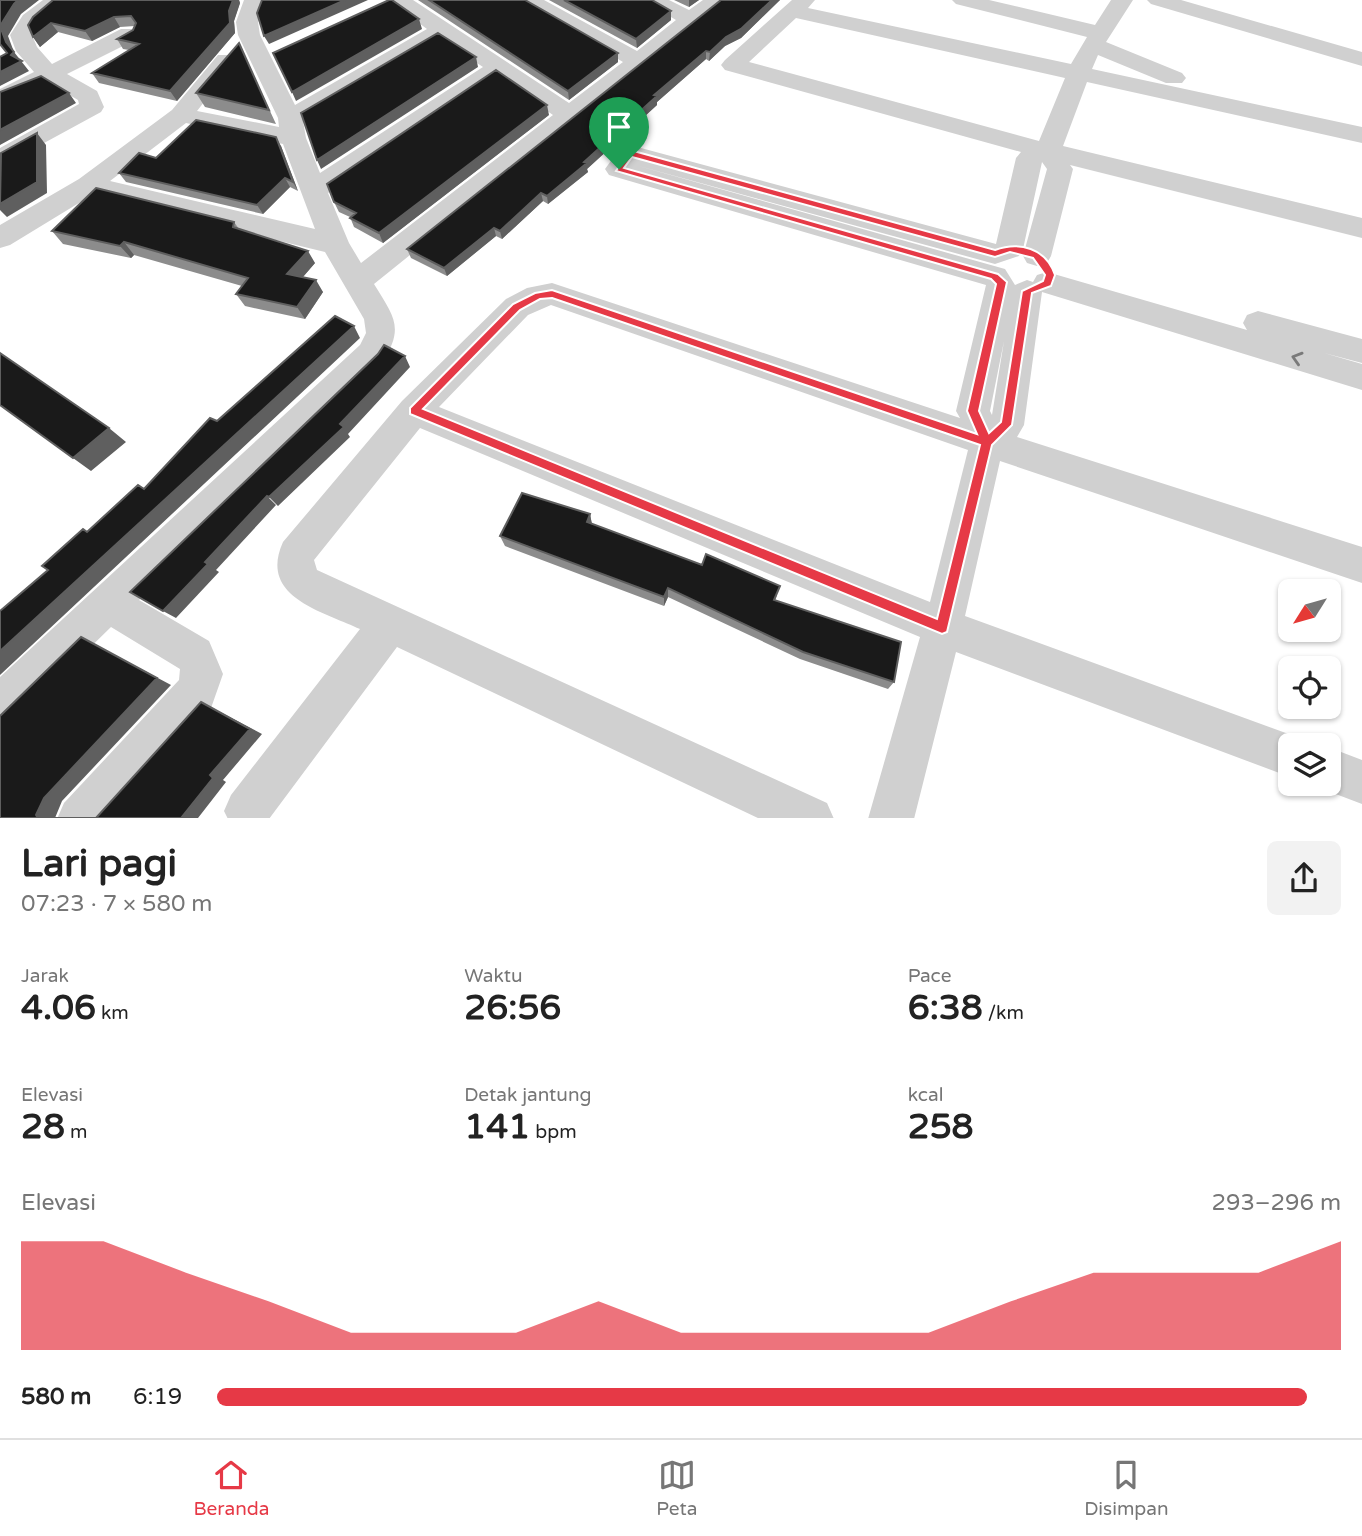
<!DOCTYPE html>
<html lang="id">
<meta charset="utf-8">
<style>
:root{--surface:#fff;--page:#f2f2f2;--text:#222;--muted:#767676;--line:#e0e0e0;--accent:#e63946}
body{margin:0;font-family:"Varela Round",sans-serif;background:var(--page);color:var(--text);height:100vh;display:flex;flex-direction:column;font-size:26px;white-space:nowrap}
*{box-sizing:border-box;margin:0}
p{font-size:23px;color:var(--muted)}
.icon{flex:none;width:38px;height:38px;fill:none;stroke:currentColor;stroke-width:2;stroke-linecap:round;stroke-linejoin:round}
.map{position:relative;height:818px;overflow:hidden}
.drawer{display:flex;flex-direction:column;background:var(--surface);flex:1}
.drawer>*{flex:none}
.needle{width:46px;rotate:233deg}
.fabs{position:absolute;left:1278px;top:579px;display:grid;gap:14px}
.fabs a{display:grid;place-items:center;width:63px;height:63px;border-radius:10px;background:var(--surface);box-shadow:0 2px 5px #0004;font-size:35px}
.pin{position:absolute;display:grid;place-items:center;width:60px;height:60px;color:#fff;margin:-72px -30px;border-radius:50% 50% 50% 0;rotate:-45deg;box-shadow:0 0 7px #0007}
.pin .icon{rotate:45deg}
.round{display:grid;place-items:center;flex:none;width:74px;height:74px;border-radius:10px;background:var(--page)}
.head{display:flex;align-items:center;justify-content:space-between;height:119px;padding:0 21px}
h1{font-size:38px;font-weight:800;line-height:52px}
.stats{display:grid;grid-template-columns:repeat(3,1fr);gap:10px;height:119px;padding:7px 21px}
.stats div{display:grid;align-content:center}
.stats b{font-size:35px;font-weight:800}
.stats small{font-size:19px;font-weight:400}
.stats p{font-size:19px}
.chart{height:196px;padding:14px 21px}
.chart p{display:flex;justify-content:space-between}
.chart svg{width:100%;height:126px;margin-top:7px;fill:var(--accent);opacity:.7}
ul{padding:0 21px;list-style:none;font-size:23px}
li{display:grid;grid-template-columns:112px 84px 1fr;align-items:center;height:52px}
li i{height:18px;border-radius:9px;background:var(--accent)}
.tab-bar{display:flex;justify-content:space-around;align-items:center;height:98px;border-top:2px solid var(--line);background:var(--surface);font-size:19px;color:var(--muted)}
.tab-bar a{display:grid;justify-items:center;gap:4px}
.tab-bar .active{color:var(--accent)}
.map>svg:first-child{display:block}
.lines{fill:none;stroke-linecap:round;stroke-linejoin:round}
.street{fill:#d0d0d0;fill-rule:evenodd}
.wall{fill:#8c8c8c}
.shaded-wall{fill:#5f5f5f}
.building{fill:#1a1a1a;stroke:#5f5f5f;stroke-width:2}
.oneway{stroke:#7a7a7a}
.route{fill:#e63946;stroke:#fff;stroke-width:2;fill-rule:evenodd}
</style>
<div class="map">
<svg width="1362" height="819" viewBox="0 0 1362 819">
<rect width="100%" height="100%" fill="#fff"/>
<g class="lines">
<path class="street" d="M 43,0 L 68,0 L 38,25 L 32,35 L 37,47 L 52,64 L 121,29 L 137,29 L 140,34 L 137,39 L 67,74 L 97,91 L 104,107 L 101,112 L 0,167 L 0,148 L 79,104 L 78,100 L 49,83 L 0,105 L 0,89 L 34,72 L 16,51 L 10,35 L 23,15 Z
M 244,0 L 266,0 L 258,22 L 260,35 L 295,105 L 427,29 L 388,0 L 413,0 L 569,103 L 623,62 L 517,0 L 544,0 L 637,51 L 676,20 L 642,0 L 669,0 L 689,10 L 703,0 L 727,0 L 374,284 C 394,317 405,327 382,363 L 139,600 L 209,641 L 223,674 L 211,708 L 111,819 L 57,819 L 64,803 L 179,680 L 180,669 L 111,627 L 15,721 L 0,727 L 0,677 L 360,345 L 366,333 L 364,319 L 325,252 L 92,195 L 10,245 L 0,248 L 0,225 L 79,179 L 172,110 L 218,55 L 234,55 L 237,60 L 197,111 L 279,127 L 278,118 L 238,35 L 236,22 ZM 441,39 L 483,67 L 320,173 L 306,138 L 303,121 ZM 498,77 L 553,115 L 361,263 L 349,243 L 328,193 ZM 186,123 L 283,144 L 315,229 L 110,181 Z
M 792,0 L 815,0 L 808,8 L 1071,64 L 1087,37 L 956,4 L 952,0 L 989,0 L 1095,25 L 1111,0 L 1133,0 L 1106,42 L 1182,73 L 1186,78 L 1182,83 L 1166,83 L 1098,55 L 1092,69 L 1362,127 L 1362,143 L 1087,82 L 1063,146 L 1362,218 L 1362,238 L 1070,165 L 1073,169 L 1051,256 L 1047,263 L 1037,266 L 1027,263 L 1023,256 L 1047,169 L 1042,162 L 1023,249 L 1019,256 L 995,264 L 635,165 L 1005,269 L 1015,285 L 1027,280 L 1033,282 L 1037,275 L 1047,272 L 1247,330 L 1243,323 L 1247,315 L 1258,311 L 1362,339 L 1362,363 L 1324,353 L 1362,364 L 1362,390 L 1042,292 L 1024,425 L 1017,437 L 1362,547 L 1362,583 L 1000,461 L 965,616 L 1305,740 L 1308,746 L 1290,746 L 1290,777 L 956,652 L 914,819 L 868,819 L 920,637 L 420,428 L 314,560 L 317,570 L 827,803 L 834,819 L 760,819 L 397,647 L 269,819 L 228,819 L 224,811 L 231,795 L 360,629 C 322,611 258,597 283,542 L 402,401 L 506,299 L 527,288 L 552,283 L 960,418 L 956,411 L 986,285 L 609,175 L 605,169 L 621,147 L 630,145 L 996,244 L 1016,158 L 1021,152 L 725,70 L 721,65 L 725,60 ZM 796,18 L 1065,78 L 1039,141 L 749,62 ZM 551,305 L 968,450 L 930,602 L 439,407 L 528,315 ZM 1004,341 L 992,415 L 990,411 Z
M 1147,0 L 1181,0 L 1362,52 L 1362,66 L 1151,4 Z
M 1328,747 L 1362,760 L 1362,804 L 1312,785 L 1328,784 Z"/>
</g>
<path class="wall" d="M 53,0 L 239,0 L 240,3 L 234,21 L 235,33 L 177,101 L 99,83 L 92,73 L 129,50 L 123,49 L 117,39 L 133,30 L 135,26 L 120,27 L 92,41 L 58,32 L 40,47 L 33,37 Z
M 418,0 L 525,0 L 618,53 L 618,62 L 569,100 Z
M 549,0 L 652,0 L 671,20 L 637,48 Z
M 674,0 L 699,0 L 689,7 Z
M 721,0 L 780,0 L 741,38 L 725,46 L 709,61 L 706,59 L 657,102 L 657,105 L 587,169 L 588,172 L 548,204 L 543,201 L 502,239 L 496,236 L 447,276 L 411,258 L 407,249 Z
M 239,43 L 245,57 L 276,124 L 205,107 L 196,93 Z
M 549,115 L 383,243 L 354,227 L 350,217 L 339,212 L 334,202 Z
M 281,146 L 298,191 L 290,187 L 263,214 L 126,182 L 119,173 L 156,158 Z
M 234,222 L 239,229 L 315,263 L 303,277 L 323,292 L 305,319 L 245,306 L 236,294 L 242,286 L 134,255 L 131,258 L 63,244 L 52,231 Z
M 590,514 L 592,524 L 777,595 L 775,601 L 894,682 L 888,689 L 800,659 L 668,597 L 664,606 L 505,546 L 500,536 Z"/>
<path class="shaded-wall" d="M 18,0 L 39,0 L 21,14 L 8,36 L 14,52 L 6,42 L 0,26 L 14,4 Z
M 233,0 L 239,0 L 240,3 L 234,21 L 235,33 L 177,101 L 170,91 L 229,11 Z
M 345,0 L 368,0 L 269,44 L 264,36 Z
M 689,0 L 699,0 L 689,7 Z
M 772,0 L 780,0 L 741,38 L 725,46 L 709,61 L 710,52 L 726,37 Z
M 671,11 L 671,20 L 637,48 L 636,39 Z
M 114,17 L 120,27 L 92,41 L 85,31 Z
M 419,19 L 422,29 L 296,101 L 292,92 Z
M 51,23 L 58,32 L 40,47 L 33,37 Z
M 706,51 L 706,59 L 657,102 L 657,105 L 587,169 L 588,172 L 548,204 L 547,196 L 654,95 Z
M 14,52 L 29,71 L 0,86 L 0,72 L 11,55 Z
M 618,53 L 618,62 L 569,100 L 568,91 Z
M 476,57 L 478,67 L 321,169 L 317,160 Z
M 69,93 L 76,103 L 0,145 L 0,130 Z
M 547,105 L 549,115 L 383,243 L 379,233 Z
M 37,133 L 46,145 L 47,193 L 7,217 L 0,210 L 0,204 Z
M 276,137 L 281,146 L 298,191 L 293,182 Z
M 285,178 L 290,187 L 263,214 L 257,205 Z
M 541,193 L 543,201 L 502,239 L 500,231 Z
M 494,228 L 496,236 L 447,276 L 444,268 Z
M 124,242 L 134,255 L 131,258 L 120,246 Z
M 308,251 L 315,263 L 295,286 L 287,274 Z
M 316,280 L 323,292 L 305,319 L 297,307 Z
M 354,326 L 360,338 L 0,675 L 0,651 Z
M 405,356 L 410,367 L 348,434 L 350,437 L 278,506 L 269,497 L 340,424 Z
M 109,428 L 126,442 L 91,471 L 73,458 Z
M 267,496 L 276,505 L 216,570 L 219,572 L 176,618 L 163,611 L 205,562 Z
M 590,514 L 592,525 L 587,522 Z
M 668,588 L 668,597 L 664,606 L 664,597 Z
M 81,637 L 171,685 L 62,801 L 55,818 L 38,818 L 36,815 Z
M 201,702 L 262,734 L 223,780 L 226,782 L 198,818 L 181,818 Z"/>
<path class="building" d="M 0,0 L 18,0 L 14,4 L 0,26 Z
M 53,0 L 233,0 L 229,11 L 230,23 L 170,91 L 92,73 L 139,44 L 117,39 L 133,30 L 136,23 L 131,16 L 114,17 L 85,31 L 51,23 L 33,37 L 28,25 L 33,17 Z
M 262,0 L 345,0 L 264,36 L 257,13 Z
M 389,0 L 392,0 L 419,19 L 292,92 L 273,53 Z
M 429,0 L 525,0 L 618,53 L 568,91 Z
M 564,0 L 652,0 L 671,11 L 636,39 Z
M 721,0 L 772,0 L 741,29 L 726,37 L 710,52 L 706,51 L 654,95 L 657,96 L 584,162 L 587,163 L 547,196 L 541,193 L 500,231 L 494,228 L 444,268 L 407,249 Z
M 0,26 L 6,42 L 14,52 L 11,55 L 22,61 L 0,72 L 0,57 L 7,53 L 0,44 Z
M 438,33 L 476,57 L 317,160 L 301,113 Z
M 239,43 L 269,110 L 196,93 Z
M 496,70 L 547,105 L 379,233 L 350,218 L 356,213 L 334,202 L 327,184 Z
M 41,76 L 69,93 L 0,130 L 0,92 Z
M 196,120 L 276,137 L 293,182 L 285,178 L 257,205 L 119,173 L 139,153 L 156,158 Z
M 37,133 L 37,182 L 0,204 L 1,153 Z
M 96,188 L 234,222 L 233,227 L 308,251 L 287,274 L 316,280 L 297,307 L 236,294 L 248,278 L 124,242 L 120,246 L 52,231 Z
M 335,316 L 354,326 L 0,651 L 0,611 L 48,570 L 42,566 L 83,529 L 87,532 L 138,485 L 144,489 L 210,418 L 217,421 Z
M 384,345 L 405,356 L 340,424 L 344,427 L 269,497 L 267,496 L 205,562 L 208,564 L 163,611 L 130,592 L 378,354 Z
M 0,353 L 109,428 L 73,458 L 0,405 Z
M 522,493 L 590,514 L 587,522 L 702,565 L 706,554 L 780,586 L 774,600 L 901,642 L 894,682 L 803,652 L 668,588 L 664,597 L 500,536 Z
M 81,637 L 157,678 L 44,798 L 36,815 L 38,818 L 0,818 L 0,716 Z
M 201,702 L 250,729 L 210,775 L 213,778 L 181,818 L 51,818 L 96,818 Z"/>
<defs><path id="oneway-chevron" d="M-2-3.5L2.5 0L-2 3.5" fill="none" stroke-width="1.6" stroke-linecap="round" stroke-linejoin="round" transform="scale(1.75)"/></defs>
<use class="oneway" href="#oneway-chevron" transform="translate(1297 358) rotate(-163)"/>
<path class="route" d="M 630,150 L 995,250 C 1019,241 1046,248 1055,275 L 1051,286 L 1032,293 L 1012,425 L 992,445 L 947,632 L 942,634 L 410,414 L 410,408 L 513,304 L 535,293 L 552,290 L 977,434 L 967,411 L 996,284 L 991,279 L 616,171 ZM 632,157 L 995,257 L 1010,252 L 1033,258 L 1045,275 L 1043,281 L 1022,291 L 1001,422 L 989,433 L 979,411 L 1007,282 L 998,274 L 624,168 ZM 552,298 L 980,445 L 937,619 L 423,409 L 520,310 L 540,299 Z"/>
</svg>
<div class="fabs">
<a><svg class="needle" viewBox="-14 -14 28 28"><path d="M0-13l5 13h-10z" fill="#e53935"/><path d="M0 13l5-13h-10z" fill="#767676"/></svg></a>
<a><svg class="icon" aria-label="locate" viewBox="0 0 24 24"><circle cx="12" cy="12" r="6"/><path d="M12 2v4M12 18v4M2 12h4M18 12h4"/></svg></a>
<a><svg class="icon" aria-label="layers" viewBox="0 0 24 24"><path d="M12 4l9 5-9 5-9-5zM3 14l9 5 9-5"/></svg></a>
</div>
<div class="pin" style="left:619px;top:169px;background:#1e9e55"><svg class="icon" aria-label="arrive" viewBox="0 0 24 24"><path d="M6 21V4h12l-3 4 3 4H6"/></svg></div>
</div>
<section class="drawer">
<div class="head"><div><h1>Lari pagi</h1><p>07:23 · 7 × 580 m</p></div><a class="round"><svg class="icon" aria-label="share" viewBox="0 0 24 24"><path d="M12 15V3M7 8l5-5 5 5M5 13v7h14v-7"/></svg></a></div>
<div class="stats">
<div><p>Jarak</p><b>4.06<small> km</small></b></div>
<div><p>Waktu</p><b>26:56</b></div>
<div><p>Pace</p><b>6:38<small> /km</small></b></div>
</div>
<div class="stats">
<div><p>Elevasi</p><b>28<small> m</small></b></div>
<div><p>Detak jantung</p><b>141<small> bpm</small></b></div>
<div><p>kcal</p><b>258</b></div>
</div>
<div class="chart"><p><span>Elevasi</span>293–296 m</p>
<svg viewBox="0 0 160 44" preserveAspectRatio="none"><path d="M0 44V6L10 6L20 17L30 27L40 38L50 38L60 38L70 27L80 38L90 38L100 38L110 38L120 27L130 17L140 17L150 17L160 6V44z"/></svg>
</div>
<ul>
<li><b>580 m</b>6:19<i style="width:97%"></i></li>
</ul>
</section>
<nav class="tab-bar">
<a class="active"><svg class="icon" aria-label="home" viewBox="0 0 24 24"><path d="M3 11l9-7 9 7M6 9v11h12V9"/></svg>Beranda</a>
<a><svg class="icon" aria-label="map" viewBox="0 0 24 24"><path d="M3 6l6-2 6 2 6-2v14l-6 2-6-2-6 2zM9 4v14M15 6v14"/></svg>Peta</a>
<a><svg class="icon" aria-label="saved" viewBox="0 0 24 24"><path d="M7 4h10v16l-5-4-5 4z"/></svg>Disimpan</a>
</nav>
